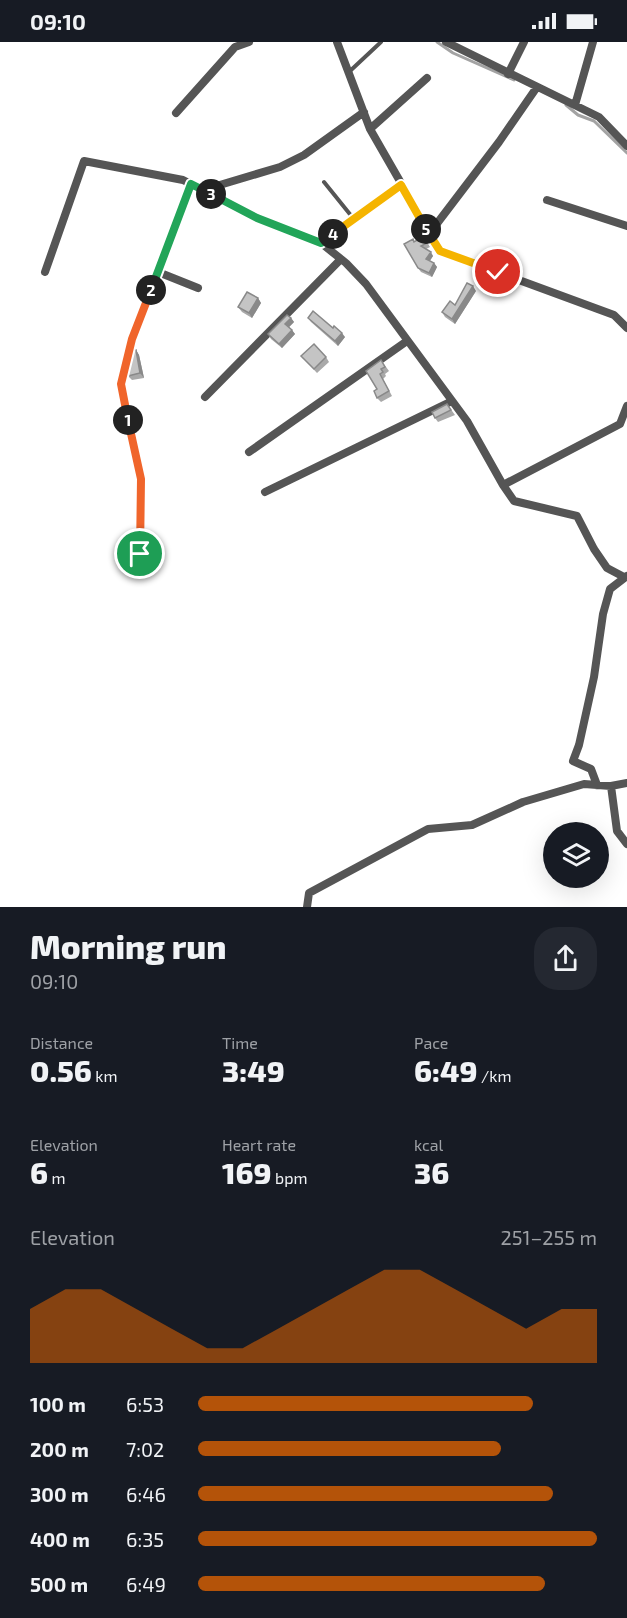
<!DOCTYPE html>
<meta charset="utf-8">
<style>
:root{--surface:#171b24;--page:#242831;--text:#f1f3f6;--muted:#9ea1a6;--accent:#b45309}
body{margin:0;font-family:"Exo 2",sans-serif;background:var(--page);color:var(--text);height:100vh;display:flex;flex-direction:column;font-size:22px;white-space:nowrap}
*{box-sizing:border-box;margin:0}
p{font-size:20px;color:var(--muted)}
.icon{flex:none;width:33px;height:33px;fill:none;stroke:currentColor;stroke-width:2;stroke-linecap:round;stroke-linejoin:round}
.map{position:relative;height:865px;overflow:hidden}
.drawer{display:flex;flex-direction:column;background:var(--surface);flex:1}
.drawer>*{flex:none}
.buttons{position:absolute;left:543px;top:780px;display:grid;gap:12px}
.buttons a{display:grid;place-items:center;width:66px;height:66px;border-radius:50%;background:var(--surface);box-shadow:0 6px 24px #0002;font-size:30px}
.pin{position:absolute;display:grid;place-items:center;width:51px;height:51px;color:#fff;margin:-26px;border:3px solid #fff;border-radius:50%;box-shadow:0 2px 6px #0007}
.km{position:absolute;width:30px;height:30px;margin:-15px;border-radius:50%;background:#222;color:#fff;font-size:16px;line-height:30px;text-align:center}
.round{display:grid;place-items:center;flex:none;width:63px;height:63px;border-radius:24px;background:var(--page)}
.headline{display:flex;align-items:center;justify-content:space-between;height:102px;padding:0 30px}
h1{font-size:33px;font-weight:800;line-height:45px}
.metrics{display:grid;grid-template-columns:repeat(3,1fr);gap:9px;height:102px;padding:6px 30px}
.metrics div{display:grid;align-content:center}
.metrics b{font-size:30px;font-weight:800}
.metrics small{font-size:16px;font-weight:400}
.metrics p{font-size:16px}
.chart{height:168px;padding:12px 30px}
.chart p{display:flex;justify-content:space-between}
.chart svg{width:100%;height:108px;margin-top:6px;fill:var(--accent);opacity:.7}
ul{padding:0 30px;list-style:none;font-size:20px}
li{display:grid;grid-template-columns:96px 72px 1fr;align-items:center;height:45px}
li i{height:15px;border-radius:8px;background:var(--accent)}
.status{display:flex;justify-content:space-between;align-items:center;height:42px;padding:0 30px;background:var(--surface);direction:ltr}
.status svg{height:16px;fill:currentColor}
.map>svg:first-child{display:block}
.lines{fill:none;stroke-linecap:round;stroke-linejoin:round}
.stream{stroke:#a3a3a3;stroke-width:3}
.service{stroke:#555;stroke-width:4}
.minor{stroke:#555;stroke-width:8}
.wall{fill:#a9a9a9}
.shaded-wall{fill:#898989}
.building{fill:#c4c4c4;stroke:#898989;stroke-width:1.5}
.split-1-casing{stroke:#fff;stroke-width:12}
.split-2-casing{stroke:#fff;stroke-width:12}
.split-3-casing{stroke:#fff;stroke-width:12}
.split-4-casing{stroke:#fff;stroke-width:12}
.split-5-casing{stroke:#fff;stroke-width:12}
.split-6-casing{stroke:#fff;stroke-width:12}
.split-1{stroke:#f0652b;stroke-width:8}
.split-2{stroke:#f0652b;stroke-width:8}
.split-3{stroke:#22a559;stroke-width:8}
.split-4{stroke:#22a559;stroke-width:8}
.split-5{stroke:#f5b400;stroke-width:8}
.split-6{stroke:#f5b400;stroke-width:8}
</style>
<div class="status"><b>09:10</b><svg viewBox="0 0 49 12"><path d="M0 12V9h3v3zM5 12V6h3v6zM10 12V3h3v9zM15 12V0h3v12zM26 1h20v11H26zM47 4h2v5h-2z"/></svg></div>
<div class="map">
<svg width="627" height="865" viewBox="0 0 627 865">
<rect width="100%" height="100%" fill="#fff"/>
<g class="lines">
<path class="stream" d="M 437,0 L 453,11 L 514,38
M 566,63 L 578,73 L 594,79 L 627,111"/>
<path class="service" d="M 350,29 L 381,0
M 324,140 L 353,176"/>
<path class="minor" d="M 337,0 L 370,87 L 440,209 L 614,273 L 627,286
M 446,0 L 599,75 L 627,104
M 508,32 L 524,0
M 575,63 L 593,0
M 176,71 L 235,5 L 249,0
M 370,87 L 427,36
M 203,148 L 280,125 L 304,113 L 364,70
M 547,158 L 627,184
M 429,192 L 499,100 L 537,45
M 321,201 L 401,143
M 45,230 L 84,119 L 183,138 L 257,176 L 321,201 L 346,221 L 366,242 L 467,379 L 503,443 L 514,459 L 577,474 L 594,507 L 607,526 L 624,535
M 158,230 L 198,246
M 205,355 L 341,217
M 249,410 L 407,299
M 503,443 L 620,382 L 627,364
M 265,450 L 452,359
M 139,512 L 141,437 L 121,342 L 132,297 L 191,142
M 597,743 L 591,727 L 573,719 L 579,703 L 594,635 L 603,572 L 610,547 L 627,534
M 611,744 L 617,789 L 627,802
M 307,865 L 309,851 L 428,787 L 472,783 L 523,760 L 584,742 L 611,744 L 627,741"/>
</g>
<path class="wall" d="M 424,194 L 430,205 L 426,207 L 433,214 L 430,219 L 434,221 L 437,225 L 432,235 L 421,230 L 418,226 L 414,200 Z
M 476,249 L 455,282 L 445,275 L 442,270 Z
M 258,256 L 261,261 L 252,276 L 242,270 L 238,265 Z
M 291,276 L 294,280 L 289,285 L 295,292 L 282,306 L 271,297 L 268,292 Z
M 308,276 L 345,295 L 338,304 L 311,280 Z
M 136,308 L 139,313 L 144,336 L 132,338 L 128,334 Z
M 301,314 L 326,315 L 329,320 L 317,331 Z
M 381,318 L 389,329 L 385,332 L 386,334 L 383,337 L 392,354 L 381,360 L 377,356 L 377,347 Z
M 447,362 L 455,373 L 438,380 L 435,376 Z"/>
<path class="shaded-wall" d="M 431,210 L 433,214 L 428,221 L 426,217 Z
M 434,221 L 437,225 L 432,235 L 429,231 Z
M 473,244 L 476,249 L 455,282 L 452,277 Z
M 258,256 L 261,261 L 252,276 L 249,271 Z
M 291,276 L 294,280 L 288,286 L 285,282 Z
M 292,288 L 295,292 L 282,306 L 279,302 Z
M 342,291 L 345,295 L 338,304 L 335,299 Z
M 136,308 L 139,313 L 144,336 L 140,331 Z"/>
<path class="building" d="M 424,194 L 427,201 L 421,204 L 431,210 L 426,217 L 434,221 L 429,231 L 418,226 L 404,202 L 413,197 L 414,200 Z
M 467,241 L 473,244 L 452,277 L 442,270 L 450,259 L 455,263 Z
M 247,250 L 258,256 L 249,271 L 238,265 Z
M 313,269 L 333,286 L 334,284 L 342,291 L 335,299 L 308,276 Z
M 287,273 L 291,276 L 285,282 L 292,288 L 279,302 L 268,292 Z
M 314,302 L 326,315 L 314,327 L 301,314 Z
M 136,308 L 140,331 L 128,334 L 127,327 L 131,309 Z
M 381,318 L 385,325 L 381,327 L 383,330 L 380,332 L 389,349 L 377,356 L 374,349 L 377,347 L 366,329 Z
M 447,362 L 451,368 L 435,376 L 432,370 Z"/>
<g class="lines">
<defs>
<path id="split-1" d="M 128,378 L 141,437 L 140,512"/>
<path id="split-2" d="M 128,378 L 121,342 L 132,297 L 151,248"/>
<path id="split-3" d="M 151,248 L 191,142 L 211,152"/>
<path id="split-4" d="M 211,152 L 257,176 L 321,201 L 333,192"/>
<path id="split-5" d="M 333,192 L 401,143 L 426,187"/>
<path id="split-6" d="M 426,187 L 440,209 L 498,230"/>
</defs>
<use href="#split-1" class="split-1-casing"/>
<use href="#split-2" class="split-2-casing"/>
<use href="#split-3" class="split-3-casing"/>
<use href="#split-4" class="split-4-casing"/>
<use href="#split-5" class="split-5-casing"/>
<use href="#split-6" class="split-6-casing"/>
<use href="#split-1" class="split-1"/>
<use href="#split-2" class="split-2"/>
<use href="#split-3" class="split-3"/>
<use href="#split-4" class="split-4"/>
<use href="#split-5" class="split-5"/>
<use href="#split-6" class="split-6"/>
</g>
</svg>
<div class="buttons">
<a><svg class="icon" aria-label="layers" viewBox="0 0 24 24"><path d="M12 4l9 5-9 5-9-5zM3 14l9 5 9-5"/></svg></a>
</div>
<div class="pin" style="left:140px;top:512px;background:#1e9e55"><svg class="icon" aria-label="arrive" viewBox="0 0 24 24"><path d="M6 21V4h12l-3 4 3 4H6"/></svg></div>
<div class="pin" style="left:498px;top:230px;background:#d93025"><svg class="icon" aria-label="check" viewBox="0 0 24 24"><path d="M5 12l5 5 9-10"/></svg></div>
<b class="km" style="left:128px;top:378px">1</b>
<b class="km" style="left:151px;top:248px">2</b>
<b class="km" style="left:211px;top:152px">3</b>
<b class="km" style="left:333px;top:192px">4</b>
<b class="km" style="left:426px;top:187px">5</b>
</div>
<section class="drawer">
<div class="headline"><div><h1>Morning run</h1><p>09:10</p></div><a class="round"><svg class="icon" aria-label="share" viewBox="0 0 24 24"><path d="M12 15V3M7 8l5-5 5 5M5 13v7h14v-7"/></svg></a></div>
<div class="metrics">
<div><p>Distance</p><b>0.56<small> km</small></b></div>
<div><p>Time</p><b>3:49</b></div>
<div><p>Pace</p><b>6:49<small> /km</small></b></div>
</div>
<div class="metrics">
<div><p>Elevation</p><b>6<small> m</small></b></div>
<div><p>Heart rate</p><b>169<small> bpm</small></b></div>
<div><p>kcal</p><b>36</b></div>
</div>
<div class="chart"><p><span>Elevation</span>251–255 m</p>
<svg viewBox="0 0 160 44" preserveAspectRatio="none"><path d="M0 44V22L10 14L20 14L30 22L40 30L50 38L60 38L70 30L80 22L90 14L100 6L110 6L120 14L130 22L140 30L150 22L160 22V44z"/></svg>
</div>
<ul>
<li><b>100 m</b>6:53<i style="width:84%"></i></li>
<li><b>200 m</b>7:02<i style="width:76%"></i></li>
<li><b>300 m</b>6:46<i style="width:89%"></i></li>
<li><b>400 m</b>6:35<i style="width:100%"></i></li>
<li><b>500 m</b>6:49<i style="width:87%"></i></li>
</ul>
</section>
